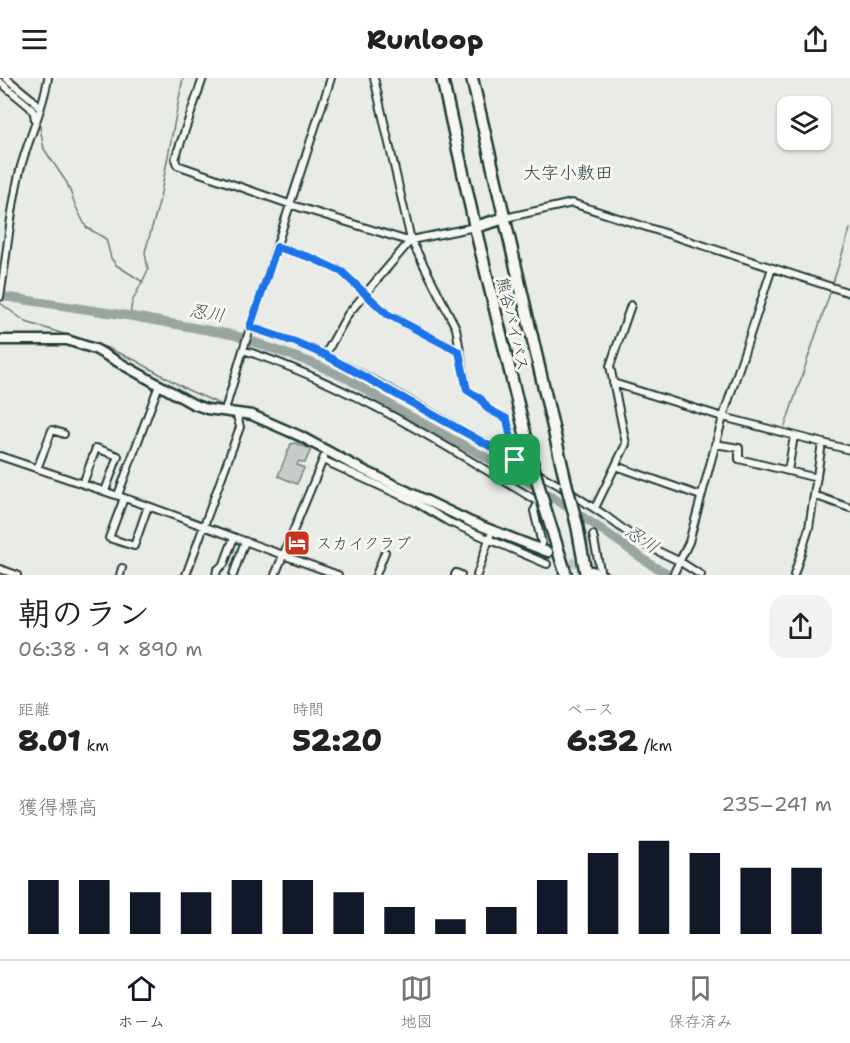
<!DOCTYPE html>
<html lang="ja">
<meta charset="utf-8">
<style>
:root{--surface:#fff;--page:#f2f2f2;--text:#222;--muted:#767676;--line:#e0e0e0;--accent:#111827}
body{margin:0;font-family:"Shantell Sans","Klee One",sans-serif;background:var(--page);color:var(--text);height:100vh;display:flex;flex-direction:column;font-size:22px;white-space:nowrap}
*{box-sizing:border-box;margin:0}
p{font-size:20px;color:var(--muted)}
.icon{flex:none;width:33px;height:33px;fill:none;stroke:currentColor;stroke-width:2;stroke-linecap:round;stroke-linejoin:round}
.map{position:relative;height:497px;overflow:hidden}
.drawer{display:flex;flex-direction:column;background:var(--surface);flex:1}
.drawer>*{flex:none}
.tools{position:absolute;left:777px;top:18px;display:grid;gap:12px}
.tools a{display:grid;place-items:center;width:54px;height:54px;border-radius:12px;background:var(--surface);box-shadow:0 2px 4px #0004;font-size:30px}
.pin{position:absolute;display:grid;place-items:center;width:51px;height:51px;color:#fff;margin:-26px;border-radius:12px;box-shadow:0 3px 9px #0006}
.round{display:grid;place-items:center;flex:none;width:63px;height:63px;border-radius:18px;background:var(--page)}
.headline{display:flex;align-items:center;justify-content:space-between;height:102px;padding:0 18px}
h1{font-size:33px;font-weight:800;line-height:45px}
.metrics{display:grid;grid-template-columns:repeat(3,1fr);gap:9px;height:102px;padding:6px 18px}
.metrics div{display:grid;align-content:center}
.metrics b{font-size:30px;font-weight:800}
.metrics small{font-size:16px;font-weight:400}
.metrics p{font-size:16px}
.chart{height:168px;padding:12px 18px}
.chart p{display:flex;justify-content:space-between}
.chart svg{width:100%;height:108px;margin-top:6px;stroke:var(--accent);stroke-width:6}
header{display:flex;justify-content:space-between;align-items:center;height:78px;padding:0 18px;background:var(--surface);font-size:27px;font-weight:800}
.dock{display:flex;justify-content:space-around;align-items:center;height:84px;border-top:2px solid var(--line);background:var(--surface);font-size:16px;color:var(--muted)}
.dock a{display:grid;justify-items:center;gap:3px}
.dock .selected{color:var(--accent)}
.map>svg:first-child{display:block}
.green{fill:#c7cec9;stroke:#73867e;stroke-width:1.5}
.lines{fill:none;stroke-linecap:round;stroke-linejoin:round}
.stream{stroke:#687c75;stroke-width:1.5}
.river{stroke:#99a6a0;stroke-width:9}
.secondary-tunnel{stroke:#c1c8c3;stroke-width:8;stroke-dasharray:8 4;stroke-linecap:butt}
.street-casing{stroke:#1f3d34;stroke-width:10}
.secondary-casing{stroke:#1f3d34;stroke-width:13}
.highway-casing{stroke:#1f3d34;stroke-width:15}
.street{stroke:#f6f6f2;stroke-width:6}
.secondary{stroke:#f6f6f2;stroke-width:8}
.highway{stroke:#f6f6f2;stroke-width:10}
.highway-bridge-casing{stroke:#1f3d34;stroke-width:15;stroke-linecap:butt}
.highway-bridge{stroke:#f6f6f2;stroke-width:10}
.route-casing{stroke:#fff;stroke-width:12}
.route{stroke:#1a73e8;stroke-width:8}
.labels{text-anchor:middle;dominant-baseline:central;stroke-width:6;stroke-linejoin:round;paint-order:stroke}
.street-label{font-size:16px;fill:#1f3d34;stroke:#f6f6f2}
.poi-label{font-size:16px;fill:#1f3d34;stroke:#f6f6f2;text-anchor:start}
.neighbourhood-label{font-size:18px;fill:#1f3d34;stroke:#f6f6f2}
.water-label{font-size:18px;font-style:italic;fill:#445c54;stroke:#f6f6f2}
</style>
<header><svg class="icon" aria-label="menu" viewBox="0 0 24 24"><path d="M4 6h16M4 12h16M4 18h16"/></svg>Runloop<svg class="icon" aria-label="share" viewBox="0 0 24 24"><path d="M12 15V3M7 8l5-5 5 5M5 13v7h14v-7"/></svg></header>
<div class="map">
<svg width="850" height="497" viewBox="0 0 850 497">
<rect width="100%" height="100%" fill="#e9ebe7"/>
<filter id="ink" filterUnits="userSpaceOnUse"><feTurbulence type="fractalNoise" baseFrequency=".0167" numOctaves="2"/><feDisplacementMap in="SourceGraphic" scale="12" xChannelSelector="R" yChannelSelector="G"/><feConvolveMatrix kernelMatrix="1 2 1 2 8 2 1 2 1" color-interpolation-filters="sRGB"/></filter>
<g filter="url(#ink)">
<path class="green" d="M 295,365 L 311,371 L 305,385 L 299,383 L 297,387 L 304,390 L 297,406 L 278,398 L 291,366 Z"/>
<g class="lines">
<path class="stream" d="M 6,5 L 38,34
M 39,44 L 44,71 L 67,105 L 76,129 L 86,149 L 106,161 L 111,180 L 116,187 L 143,204
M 832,208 L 850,151
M 0,225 L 26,244 L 105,269 L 135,282 L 188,312 L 222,327
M 130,238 L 132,224 L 148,192 L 145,174 L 159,125 L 183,0
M 255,343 L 338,383
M 785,348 L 831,212
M 442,434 L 489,456
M 493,458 L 550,481"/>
<path class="river" d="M 0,218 L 130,238 L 234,257 L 315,286 L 350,302 L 402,334 L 515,395 L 601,451 L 653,488 L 672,497"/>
<path class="secondary-tunnel" d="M 548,474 L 589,491"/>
<defs>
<path id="street" d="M 6,0 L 33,22 L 40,31
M 203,0 L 175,81 L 177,87 L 292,127 L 405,162 L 411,162 L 475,149
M 374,0 L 411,162 L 456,250 L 467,312 L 481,321 L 488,331 L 507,341 L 515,382
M 0,4 L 30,29 L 34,35 L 35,42
M 505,140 L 572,125 L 850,215
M 277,169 L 312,180 L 342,194 L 387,236 L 459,274
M 0,219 C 7,177 10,134 20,92 C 28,61 43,32 48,0
M 250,249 L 295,264 L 325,277 L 384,308 L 560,408 L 603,436 L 643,466 L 679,483 L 701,497
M 243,272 L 331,0
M 325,277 L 348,236 L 411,162
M 613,305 L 723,339 L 850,372
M 225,332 L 243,272 C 348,306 443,366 537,423 L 538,426 L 534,433 L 542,466 L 540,470
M 715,366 L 739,370 L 739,381 L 817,400
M 0,378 L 148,428 L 338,497
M 323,382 L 415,424 L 449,444 L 547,486
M 616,388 L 701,418
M 37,391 L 52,352 L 64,356
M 788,393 L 794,358
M 83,406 L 96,370 L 118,378 L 105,413
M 118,417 L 159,307
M 814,417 L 850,430
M 124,420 L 109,460 L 134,468 L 148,428
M 595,430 L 626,366 L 610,288 L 631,227
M 593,457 L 600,492 L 598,495
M 0,491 L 17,497
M 120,497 L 122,490
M 186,497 L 240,349 L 236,334
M 216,497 L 217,492 L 224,486 L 234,459
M 233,497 L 245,463
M 275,497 L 324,379
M 376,497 L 385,474
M 455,497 L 456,495 L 461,497
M 477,497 L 490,458
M 673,497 L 689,464 L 723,339 L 772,190
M 794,497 L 809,450 L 822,365"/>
<path id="secondary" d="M 0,262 L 67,262 L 95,271 L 193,326 L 207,331 L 252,337 L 270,345 L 300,358 L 353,387 L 471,444 L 548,474
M 592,493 L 602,497"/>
<path id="highway" d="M 442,0 L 475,149 L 532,384
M 472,0 L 566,405
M 475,149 L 505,140
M 545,430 L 566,497
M 577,447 L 586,497"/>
</defs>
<use href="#street" class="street-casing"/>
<use href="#secondary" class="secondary-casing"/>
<use href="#highway" class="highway-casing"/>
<use href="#street" class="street"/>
<use href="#secondary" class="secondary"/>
<use href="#highway" class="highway"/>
<defs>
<path id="highway-bridge" d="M 532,384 L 545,430
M 566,405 L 577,447"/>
</defs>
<use href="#highway-bridge" class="highway-bridge-casing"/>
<use href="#highway-bridge" class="highway-bridge"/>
</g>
</g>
<g class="lines" filter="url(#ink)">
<defs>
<path id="route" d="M 277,169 L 312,180 L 342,194 L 387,236 L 459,274 L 467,312 L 481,321 L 488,331 L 507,341 L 515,382 L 325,277 L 295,264 L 250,249 Z"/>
</defs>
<use href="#route" class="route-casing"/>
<use href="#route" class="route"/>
</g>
<defs>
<symbol id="hotel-square" viewBox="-11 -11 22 22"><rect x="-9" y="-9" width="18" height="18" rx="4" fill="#c8321e" stroke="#f6f6f2"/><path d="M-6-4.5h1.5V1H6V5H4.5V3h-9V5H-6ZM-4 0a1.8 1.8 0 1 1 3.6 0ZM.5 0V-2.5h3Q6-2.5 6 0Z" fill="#fff"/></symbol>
</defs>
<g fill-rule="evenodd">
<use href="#hotel-square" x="282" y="450" width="30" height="30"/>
</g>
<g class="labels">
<g class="street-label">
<text transform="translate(513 246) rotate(77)">熊谷バイパス</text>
</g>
<g class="poi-label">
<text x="316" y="465">スカイクラブ</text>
</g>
<g class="neighbourhood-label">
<text x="568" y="95">大字小敷田</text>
</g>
<g class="water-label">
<text transform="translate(207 235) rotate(9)">忍川</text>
<text transform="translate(642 461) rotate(34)">忍川</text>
</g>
</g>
</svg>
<div class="tools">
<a><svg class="icon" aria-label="layers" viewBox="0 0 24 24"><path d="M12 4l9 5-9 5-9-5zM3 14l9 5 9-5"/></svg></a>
</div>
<div class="pin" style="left:515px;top:382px;background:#1e9e55"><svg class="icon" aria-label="arrive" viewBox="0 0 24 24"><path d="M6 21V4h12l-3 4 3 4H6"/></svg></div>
</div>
<section class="drawer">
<div class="headline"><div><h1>朝のラン</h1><p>06:38 · 9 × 890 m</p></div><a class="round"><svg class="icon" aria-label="share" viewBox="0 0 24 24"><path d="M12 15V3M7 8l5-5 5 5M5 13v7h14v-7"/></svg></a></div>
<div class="metrics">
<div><p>距離</p><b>8.01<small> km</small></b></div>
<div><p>時間</p><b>52:20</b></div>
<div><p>ペース</p><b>6:32<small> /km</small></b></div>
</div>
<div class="chart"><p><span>獲得標高</span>235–241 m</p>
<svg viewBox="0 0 160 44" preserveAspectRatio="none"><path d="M5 44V22M15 44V22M25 44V27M35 44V27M45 44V22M55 44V22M65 44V27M75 44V33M85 44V38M95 44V33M105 44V22M115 44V11M125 44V6M135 44V11M145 44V17M155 44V17"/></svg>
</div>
</section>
<nav class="dock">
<a class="selected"><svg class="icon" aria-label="home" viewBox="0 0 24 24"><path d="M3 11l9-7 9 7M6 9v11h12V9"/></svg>ホーム</a>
<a><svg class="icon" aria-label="map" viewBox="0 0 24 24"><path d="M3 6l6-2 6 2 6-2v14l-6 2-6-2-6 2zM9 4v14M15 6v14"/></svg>地図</a>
<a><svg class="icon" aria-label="saved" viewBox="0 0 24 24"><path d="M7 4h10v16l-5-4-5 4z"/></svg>保存済み</a>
</nav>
